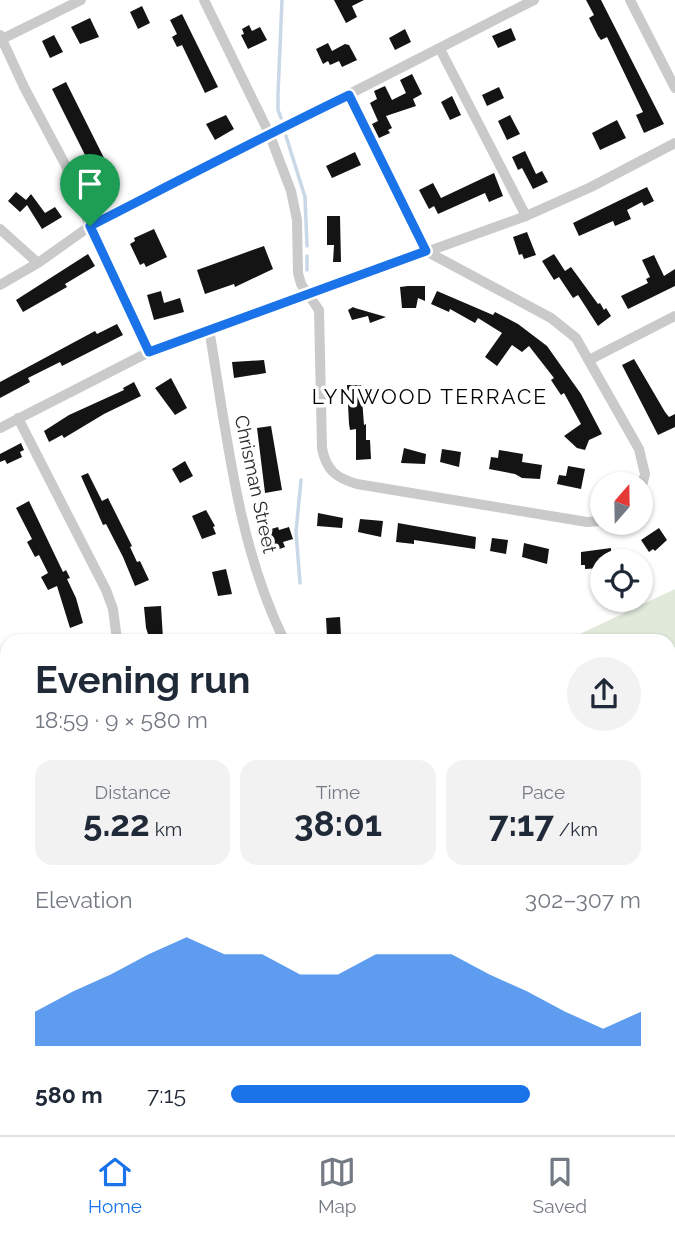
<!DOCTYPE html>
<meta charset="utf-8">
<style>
:root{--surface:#fff;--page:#f2f2f3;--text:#1f2937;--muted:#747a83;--line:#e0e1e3;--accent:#1a73e8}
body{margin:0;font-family:Raleway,sans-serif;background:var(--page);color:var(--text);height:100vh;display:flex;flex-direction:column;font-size:26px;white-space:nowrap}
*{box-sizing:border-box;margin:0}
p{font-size:23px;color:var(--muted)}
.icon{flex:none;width:38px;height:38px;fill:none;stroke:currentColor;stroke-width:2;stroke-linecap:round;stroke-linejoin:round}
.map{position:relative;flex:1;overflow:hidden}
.side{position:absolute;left:0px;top:634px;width:676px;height:502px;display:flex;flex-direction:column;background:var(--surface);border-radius:21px 21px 0 0;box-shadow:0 2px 5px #0004}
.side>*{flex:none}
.needle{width:46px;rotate:20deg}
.tools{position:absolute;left:590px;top:472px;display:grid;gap:14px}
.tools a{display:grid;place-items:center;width:63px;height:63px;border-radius:50%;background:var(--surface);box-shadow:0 2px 5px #0004;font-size:35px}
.pin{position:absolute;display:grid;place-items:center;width:60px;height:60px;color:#fff;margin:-72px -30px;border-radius:50% 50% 50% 0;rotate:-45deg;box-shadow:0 0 7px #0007}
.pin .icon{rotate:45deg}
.round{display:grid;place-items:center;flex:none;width:74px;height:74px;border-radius:37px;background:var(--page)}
.head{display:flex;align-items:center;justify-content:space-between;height:119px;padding:0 35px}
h1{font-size:38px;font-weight:700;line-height:52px}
.figures{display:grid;grid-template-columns:repeat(3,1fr);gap:10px;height:119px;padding:7px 35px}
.figures div{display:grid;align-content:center;border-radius:18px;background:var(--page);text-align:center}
.figures b{font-size:35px;font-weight:700}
.figures small{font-size:19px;font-weight:400}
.figures p{font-size:19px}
.chart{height:196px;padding:14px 35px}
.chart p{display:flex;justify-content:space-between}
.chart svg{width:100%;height:126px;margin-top:7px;fill:var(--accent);opacity:.7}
ul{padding:0 35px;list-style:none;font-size:23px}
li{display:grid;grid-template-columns:112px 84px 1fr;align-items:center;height:52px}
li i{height:18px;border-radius:9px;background:var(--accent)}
.dock{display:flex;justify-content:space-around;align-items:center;height:98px;border-top:2px solid var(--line);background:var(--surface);font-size:19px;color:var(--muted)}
.dock a{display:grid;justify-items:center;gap:4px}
.dock .active{color:var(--accent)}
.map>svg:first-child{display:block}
.green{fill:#e1e9db}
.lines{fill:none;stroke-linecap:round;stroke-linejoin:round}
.stream{stroke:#c9d8e7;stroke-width:3.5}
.building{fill:#141414}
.street{stroke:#cacaca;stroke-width:10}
.highway{stroke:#949494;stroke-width:21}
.route-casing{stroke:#fff;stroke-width:14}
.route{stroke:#1a73e8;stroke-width:9}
.labels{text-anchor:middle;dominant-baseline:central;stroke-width:7;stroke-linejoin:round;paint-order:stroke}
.street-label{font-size:19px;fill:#2d2d2d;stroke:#fff}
.neighbourhood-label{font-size:21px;letter-spacing:2px;fill:#000;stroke:#fff}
</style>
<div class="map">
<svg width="675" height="1135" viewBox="0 0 675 1135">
<rect width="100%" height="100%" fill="#fff"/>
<path class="green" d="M 675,589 L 675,1062 L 669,1062 L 668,640 L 567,640 Z"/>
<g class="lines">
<path class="stream" d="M 281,118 L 278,110 L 278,94 L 282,0
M 286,136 L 305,197 L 307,246
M 307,256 L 307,270
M 300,583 L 296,532 L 301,480"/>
</g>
<path class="building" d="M 334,0 L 364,0 L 352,6 L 357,17 L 346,23 Z
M 586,0 L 601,0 L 664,124 L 644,133 L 636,115 L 643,112 L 607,37 L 601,40 L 598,36 L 589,18 L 594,15 Z
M 142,6 L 150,23 L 138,29 L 130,12 Z
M 182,14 L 218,87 L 205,93 L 182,45 L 177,47 L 172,37 L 177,34 L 170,20 Z
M 90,18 L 99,37 L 80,44 L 71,27 Z
M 249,25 L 252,31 L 260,27 L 267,40 L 248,49 L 241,35 L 244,34 L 242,29 Z
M 511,28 L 516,40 L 498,48 L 492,36 Z
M 405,29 L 411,42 L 395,50 L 389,38 Z
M 54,35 L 63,52 L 50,58 L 42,41 Z
M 328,43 L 332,51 L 345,44 L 349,45 L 357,60 L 342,67 L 339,61 L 330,65 L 328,61 L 323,64 L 316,49 Z
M 412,74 L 422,94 L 413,99 L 416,106 L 386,116 L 392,128 L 388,130 L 390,133 L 379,138 L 372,124 L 378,121 L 370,103 L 377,99 L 374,91 L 385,86 L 392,100 L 406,93 L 400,80 Z
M 66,82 L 118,186 L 104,193 L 52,89 Z
M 499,87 L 504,98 L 487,106 L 482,95 Z
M 452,96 L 461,115 L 450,120 L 441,102 Z
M 226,115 L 234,129 L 215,140 L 206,124 Z
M 510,115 L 520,134 L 507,140 L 498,121 Z
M 617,120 L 626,138 L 600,150 L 592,133 Z
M 525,151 L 536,174 L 542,171 L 548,182 L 533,189 L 522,168 L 518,170 L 512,157 Z
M 355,152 L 361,165 L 332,178 L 326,166 Z
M 494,173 L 503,196 L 489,202 L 485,193 L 438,214 L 434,206 L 429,209 L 419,190 L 433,183 L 441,198 Z
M 647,187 L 654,201 L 644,206 L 642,202 L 627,210 L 631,219 L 615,226 L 613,221 L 579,236 L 573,223 Z
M 16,192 L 26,200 L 31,194 L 45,213 L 55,207 L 62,217 L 42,229 L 27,205 L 20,212 L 8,201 Z
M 327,216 L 340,216 L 341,262 L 333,262 L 334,245 L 327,245 Z
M 154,229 L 167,257 L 146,267 L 144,263 L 140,265 L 130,244 L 135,241 L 134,238 Z
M 527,232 L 536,255 L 524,259 L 522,254 L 519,255 L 513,237 Z
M 264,246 L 273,269 L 235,287 L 234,284 L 205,294 L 197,270 Z
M 88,254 L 95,266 L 65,284 L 67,287 L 23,312 L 16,300 Z
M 554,254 L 565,271 L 571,267 L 598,304 L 600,303 L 604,310 L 606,308 L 611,316 L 598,326 L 578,295 L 573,298 L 559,277 L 554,280 L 542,261 Z
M 654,255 L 664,276 L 675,269 L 675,286 L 628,309 L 621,296 L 648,283 L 646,279 L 650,277 L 642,260 Z
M 408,286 L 425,286 L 425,301 L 418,298 L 416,308 L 402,308 L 400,287 Z
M 161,291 L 164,303 L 180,298 L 184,312 L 154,320 L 147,295 Z
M 437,291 L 493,315 L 495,312 L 518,324 L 547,346 L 581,394 L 602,434 L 589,440 L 585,450 L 577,448 L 564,436 L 581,424 L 564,393 L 561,395 L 551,380 L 554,378 L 529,346 L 522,352 L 512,345 L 497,366 L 485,357 L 502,333 L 478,318 L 475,323 L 450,309 L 449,312 L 431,304 Z
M 353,307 L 355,308 L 386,317 L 370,323 L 368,316 L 352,320 L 348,310 Z
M 117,324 L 123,335 L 62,366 L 60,362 L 28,378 L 30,382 L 0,398 L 0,382 L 95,331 L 97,334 Z
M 634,359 L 665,412 L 669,417 L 675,414 L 675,427 L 658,435 L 622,365 Z
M 264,360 L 266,373 L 234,378 L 232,362 Z
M 171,378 L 187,408 L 175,415 L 155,388 Z
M 134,382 L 141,396 L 104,414 L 64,438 L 62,435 L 49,442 L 44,431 L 69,415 L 124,390 L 123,388 Z
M 347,385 L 361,385 L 364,425 L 366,424 L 366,440 L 370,440 L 371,459 L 356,460 L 356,429 L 350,430 L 349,424 Z
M 271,426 L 282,490 L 265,493 L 257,428 Z
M 21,443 L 24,450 L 20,452 L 22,457 L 7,464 L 5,460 L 0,462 L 0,454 Z
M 404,448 L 426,454 L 425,464 L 401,463 Z
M 442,449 L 461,452 L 459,467 L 440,462 Z
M 499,450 L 523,454 L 522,462 L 542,465 L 540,479 L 522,478 L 515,474 L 489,469 L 491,457 L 498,458 Z
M 185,461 L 193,476 L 180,483 L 172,469 Z
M 568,466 L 585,469 L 581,489 L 557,484 L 559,475 L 566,476 Z
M 88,473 L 102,501 L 108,498 L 132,546 L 130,547 L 137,562 L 140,561 L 149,580 L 135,586 L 123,557 L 106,524 L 103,525 L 81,476 Z
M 29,501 L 63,572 L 66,570 L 70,578 L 67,579 L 76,598 L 83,623 L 70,628 L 57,586 L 48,590 L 41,577 L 48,573 L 39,555 L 35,557 L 27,542 L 32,539 L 16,508 Z
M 206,510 L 215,526 L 213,527 L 216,534 L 202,539 L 192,516 Z
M 318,513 L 343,518 L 342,528 L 317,526 Z
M 360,519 L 383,521 L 381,537 L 358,532 Z
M 398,523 L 476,537 L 475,549 L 414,540 L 414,544 L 396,542 Z
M 278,527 L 279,530 L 289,527 L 293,539 L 283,542 L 285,547 L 274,551 L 268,530 Z
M 659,528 L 667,540 L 655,551 L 653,549 L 649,552 L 641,540 Z
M 492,538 L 508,540 L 506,554 L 490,551 Z
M 524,543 L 549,549 L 547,564 L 522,557 Z
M 611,548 L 611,558 L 603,558 L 602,568 L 585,569 L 585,565 L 581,565 L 581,552 Z
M 226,569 L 232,594 L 218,596 L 212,572 Z
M 161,606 L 163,639 L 150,640 L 146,628 L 144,607 Z
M 340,617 L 341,636 L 327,637 L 326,618 Z"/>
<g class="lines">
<path class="street" d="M 204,0 L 269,133 L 291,191 L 297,220 L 298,273 L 301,284 L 319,310 L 322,448 C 326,470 336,478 357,484 L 587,522 L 602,521
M 630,0 L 675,88
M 0,35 L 24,87 L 66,166 L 90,226 L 149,352
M 2,39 L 81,0
M 440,49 L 526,216
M 349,95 L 426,251 L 551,318 L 576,338 L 639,449 L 645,474 L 640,494
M 0,229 L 38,263
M 0,285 L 38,263 L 90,226 L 534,0
M 209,329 C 227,434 237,544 284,640
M 591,359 L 675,316
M 18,418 L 106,590 L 113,609 L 117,640
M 0,428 L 149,352 L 526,216 L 591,187 L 675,143
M 0,715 L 7,716
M 0,956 L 7,956"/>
<path class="highway" d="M 668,1097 L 675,1096
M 0,1132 L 54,1129"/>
</g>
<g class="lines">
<defs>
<path id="route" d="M 349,95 L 426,251 L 149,352 L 90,226 C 176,182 262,137 349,95 Z"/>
</defs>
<use href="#route" class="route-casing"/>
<use href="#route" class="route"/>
</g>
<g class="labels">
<g class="street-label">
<text transform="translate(256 484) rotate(78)">Chrisman Street</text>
</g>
<g class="neighbourhood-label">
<text x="430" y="396">LYNWOOD TERRACE</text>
</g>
</g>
</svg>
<div class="tools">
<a><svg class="needle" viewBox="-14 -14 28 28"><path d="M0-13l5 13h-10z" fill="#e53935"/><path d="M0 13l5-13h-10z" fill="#747a83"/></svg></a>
<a><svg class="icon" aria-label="locate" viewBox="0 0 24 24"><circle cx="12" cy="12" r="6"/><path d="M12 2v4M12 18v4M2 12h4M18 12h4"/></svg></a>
</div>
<div class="pin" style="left:90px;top:226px;background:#1e9e55"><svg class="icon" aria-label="arrive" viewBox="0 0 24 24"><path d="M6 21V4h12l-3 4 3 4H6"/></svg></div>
<section class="side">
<div class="head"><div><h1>Evening run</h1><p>18:59 · 9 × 580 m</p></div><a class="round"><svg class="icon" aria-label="share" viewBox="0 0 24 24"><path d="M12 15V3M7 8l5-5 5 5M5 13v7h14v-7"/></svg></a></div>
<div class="figures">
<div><p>Distance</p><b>5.22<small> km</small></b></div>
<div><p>Time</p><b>38:01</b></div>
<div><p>Pace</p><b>7:17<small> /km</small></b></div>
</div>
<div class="chart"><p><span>Elevation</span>302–307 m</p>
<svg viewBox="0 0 160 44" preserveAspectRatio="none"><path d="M0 44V32L10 25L20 19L30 12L40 6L50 12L60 12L70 19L80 19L90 12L100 12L110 12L120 19L130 25L140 32L150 38L160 32V44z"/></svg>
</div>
<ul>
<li><b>580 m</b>7:15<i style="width:73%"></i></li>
</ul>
</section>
</div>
<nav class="dock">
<a class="active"><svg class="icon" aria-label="home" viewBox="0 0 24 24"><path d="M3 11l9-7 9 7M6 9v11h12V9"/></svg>Home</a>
<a><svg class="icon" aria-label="map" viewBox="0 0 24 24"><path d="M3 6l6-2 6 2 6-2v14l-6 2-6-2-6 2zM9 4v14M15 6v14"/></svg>Map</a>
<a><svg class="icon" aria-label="saved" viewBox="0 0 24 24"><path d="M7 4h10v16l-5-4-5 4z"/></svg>Saved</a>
</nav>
